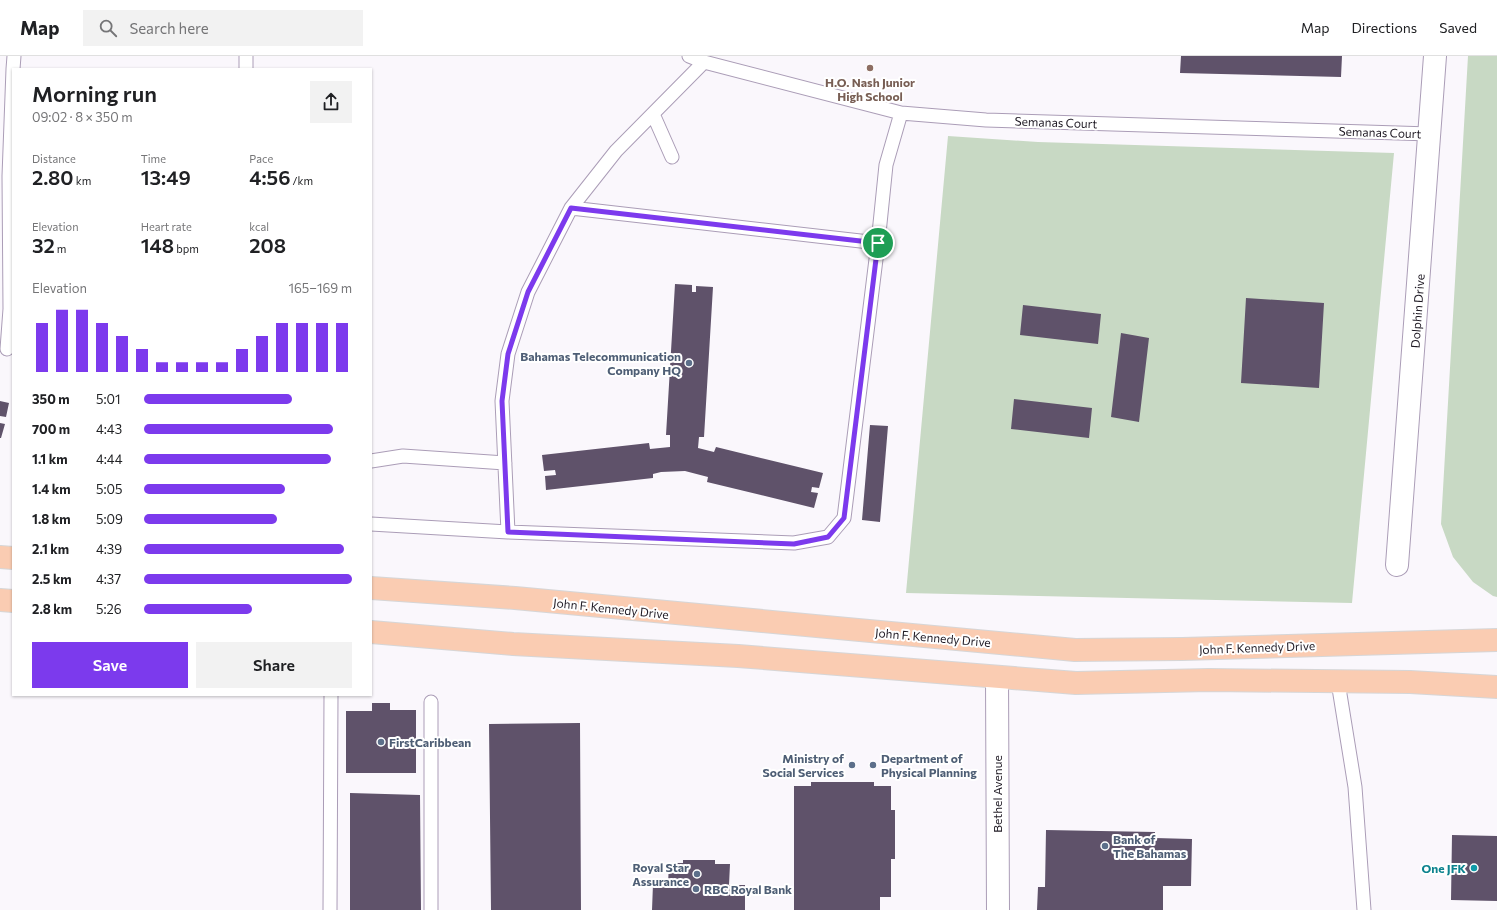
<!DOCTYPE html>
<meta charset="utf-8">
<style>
:root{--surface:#fff;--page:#f2f2f2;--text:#202124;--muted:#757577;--line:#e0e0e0;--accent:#7c3aed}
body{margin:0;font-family:Commissioner,sans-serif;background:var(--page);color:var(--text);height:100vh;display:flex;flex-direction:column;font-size:15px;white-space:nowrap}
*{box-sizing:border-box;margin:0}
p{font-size:13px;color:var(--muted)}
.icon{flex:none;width:22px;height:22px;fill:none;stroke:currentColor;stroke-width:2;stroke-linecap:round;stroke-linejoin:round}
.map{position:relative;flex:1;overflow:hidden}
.sheet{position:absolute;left:12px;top:12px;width:360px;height:628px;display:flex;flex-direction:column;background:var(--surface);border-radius:0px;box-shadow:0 1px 3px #0004}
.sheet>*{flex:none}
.pin{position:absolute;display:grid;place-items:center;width:34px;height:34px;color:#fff;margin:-17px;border:2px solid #fff;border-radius:50%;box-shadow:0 1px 4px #0007}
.round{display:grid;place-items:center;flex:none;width:42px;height:42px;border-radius:0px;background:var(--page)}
.head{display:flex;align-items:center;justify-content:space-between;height:68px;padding:0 20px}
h1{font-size:22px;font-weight:600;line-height:30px}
.metrics{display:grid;grid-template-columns:repeat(3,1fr);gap:6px;height:68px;padding:4px 20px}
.metrics div{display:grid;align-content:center}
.metrics b{font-size:20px;font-weight:600}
.metrics small{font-size:11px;font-weight:400}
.metrics p{font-size:11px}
.chart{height:112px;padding:8px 20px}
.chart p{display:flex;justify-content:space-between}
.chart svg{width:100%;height:72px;margin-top:4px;stroke:var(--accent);stroke-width:6}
.button{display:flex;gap:8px;margin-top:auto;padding:8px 20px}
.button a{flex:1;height:46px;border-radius:0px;background:var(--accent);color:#fff;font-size:16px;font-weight:600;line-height:46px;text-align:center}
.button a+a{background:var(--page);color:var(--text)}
ul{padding:0 20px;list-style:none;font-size:13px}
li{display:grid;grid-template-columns:64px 48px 1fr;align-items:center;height:30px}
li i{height:10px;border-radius:5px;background:var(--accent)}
header{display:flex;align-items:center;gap:24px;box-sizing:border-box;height:56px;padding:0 20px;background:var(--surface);border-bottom:1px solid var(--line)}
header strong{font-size:19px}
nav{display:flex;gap:22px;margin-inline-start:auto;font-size:14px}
.search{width:280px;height:36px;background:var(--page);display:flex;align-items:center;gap:10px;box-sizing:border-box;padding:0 14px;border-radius:0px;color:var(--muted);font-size:15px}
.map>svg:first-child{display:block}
.green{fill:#c8d9c4}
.building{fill:#5f526a}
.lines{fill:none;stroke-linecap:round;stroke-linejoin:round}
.service-casing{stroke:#ab9db7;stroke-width:15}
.minor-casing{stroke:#ab9db7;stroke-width:24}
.trunk-casing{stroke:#d6d6d7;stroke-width:24}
.service{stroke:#fff;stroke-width:13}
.minor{stroke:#fff;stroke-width:22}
.trunk{stroke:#faccb2;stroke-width:22}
.route-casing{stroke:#fff;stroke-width:8}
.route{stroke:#7c3aed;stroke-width:5}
.education-dot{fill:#8d6e63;stroke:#fff;stroke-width:1.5}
.service-dot{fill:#5c6f8a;stroke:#fff;stroke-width:1.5}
.culture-dot{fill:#0f9aa8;stroke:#fff;stroke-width:1.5}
.labels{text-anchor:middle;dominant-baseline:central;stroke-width:4;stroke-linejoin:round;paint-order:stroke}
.education-label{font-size:12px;font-weight:bold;fill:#785e54;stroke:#fff}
.street-label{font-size:12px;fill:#1e1923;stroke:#fff}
.service-label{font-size:12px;font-weight:bold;fill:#4e5e75;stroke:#fff;text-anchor:start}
.culture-label{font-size:12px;font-weight:bold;fill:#0d838f;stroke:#fff;text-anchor:end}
</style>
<header>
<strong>Map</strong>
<div class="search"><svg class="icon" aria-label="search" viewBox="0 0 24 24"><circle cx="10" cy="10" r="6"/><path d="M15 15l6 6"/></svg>Search here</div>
<nav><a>Map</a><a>Directions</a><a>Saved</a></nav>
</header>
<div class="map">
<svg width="1497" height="854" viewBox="0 0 1497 854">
<rect width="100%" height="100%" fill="#faf7fc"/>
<path class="green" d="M 1468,0 L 1497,0 L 1497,541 L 1493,540 L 1473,526 L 1453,501 L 1441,468 Z
M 948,80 L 1038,86 L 1394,97 L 1352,547 L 906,537 Z"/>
<path class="building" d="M 1181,0 L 1342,0 L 1341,21 L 1180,17 Z
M 675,228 L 692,229 L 692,236 L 696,236 L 696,230 L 713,231 L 704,381 L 699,381 L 698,392 L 714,396 L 716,391 L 823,417 L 819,432 L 812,431 L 811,436 L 818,437 L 814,452 L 707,426 L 708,421 L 685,415 L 661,416 L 653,418 L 653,422 L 546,434 L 545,420 L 556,419 L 555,414 L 544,415 L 542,399 L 649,387 L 650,393 L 670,391 L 670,379 L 666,379 Z
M 1246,242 L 1324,247 L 1319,332 L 1241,327 Z
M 1023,249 L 1101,258 L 1098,288 L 1020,279 Z
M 1121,277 L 1149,282 L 1139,366 L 1111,361 Z
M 1014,343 L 1092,352 L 1089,382 L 1011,373 Z
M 0,345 L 9,347 L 6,361 L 0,360 Z
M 0,367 L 5,368 L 1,382 L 0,382 Z
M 870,369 L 888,370 L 880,466 L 862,464 Z
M 372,647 L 390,647 L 390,654 L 416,654 L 416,717 L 346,717 L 346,655 L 372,655 Z
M 580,667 L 581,854 L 491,854 L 489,668 Z
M 811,726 L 874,726 L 874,730 L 891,730 L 891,754 L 895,754 L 895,803 L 891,803 L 891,841 L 880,841 L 880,854 L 794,854 L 794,730 L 811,730 Z
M 350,737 L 420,739 L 421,854 L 350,854 Z
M 1046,774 L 1155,776 L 1155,782 L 1192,783 L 1191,830 L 1163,830 L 1163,854 L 1037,854 L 1038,831 L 1045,831 Z
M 1452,779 L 1497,780 L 1497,845 L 1451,844 Z
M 683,804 L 715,804 L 715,808 L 730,808 L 729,829 L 745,829 L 745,854 L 652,854 L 653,828 L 668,828 L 669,807 L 683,807 Z"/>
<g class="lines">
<defs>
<path id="service" d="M 689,0 L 704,6 L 901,57 L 986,64 L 1430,78
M 13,13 L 14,0
M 246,13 L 246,0
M 653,58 L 672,101
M 571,152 L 878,187
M 7,293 L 10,253 L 9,120 L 13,13
M 371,405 L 403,400 L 505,407
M 371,468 L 508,476 L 794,487 L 828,481 L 844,462 L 878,187 L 886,109 L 901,57
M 508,476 L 502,345 L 508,298 L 528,236 L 571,152 L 616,95 L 704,6
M 1338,626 L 1355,731 L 1364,854
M 431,646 L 431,854
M 330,854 L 331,639"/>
<path id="minor" d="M 1397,509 L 1435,0
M 997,621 L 998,854"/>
<path id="trunk" d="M 0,501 L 13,502
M 371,532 L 515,542 L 1075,594 L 1182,593 L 1497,584
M 0,544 L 13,545
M 371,576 L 513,588 L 738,600 L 1076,627 L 1209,624 L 1410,626 L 1497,631"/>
</defs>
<use href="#service" class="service-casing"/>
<use href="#minor" class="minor-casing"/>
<use href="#trunk" class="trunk-casing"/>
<use href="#service" class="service"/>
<use href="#minor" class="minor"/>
<use href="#trunk" class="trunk"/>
</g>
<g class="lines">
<defs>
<path id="route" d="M 571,152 L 878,187 L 844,462 L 828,481 L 794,488 L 508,476 L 502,345 L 508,298 L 528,236 Z"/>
</defs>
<use href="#route" class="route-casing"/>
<use href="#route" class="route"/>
</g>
<circle class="education-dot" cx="870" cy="12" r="4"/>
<g class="service-dot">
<circle cx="689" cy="307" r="4"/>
<circle cx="381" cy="686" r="4"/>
<circle cx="852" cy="709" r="4"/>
<circle cx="873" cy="709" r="4"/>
<circle cx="1105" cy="790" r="4"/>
<circle cx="697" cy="818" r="4"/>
<circle cx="696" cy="833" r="4"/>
</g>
<circle class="culture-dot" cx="1474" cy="812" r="4"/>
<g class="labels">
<g class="education-label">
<text x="870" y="26">H.O. Nash Junior<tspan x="870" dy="14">High School</tspan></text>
</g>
<g class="street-label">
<text transform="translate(1056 66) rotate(2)">Semanas Court</text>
<text transform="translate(1380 76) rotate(2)">Semanas Court</text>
<text transform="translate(1417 255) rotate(-86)">Dolphin Drive</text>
<text transform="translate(611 552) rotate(6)">John F. Kennedy Drive</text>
<text transform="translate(933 581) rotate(5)">John F. Kennedy Drive</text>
<text transform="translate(1257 591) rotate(-2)">John F. Kennedy Drive</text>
<text transform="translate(997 738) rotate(-90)">Bethel Avenue</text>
</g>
<g class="service-label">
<text x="681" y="300" text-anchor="end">Bahamas Telecommunication<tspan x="681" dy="14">Company HQ</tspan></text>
<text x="389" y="686">FirstCaribbean</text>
<text x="844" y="702" text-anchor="end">Ministry of<tspan x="844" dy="14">Social Services</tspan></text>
<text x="881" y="702">Department of<tspan x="881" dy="14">Physical Planning</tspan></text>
<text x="1113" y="783">Bank of<tspan x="1113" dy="14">The Bahamas</tspan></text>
<text x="689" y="811" text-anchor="end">Royal Star<tspan x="689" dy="14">Assurance</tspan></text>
<text x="704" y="833">RBC Royal Bank</text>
</g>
<g class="culture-label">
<text x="1466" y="812">One JFK</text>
</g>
</g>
</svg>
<div class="pin" style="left:878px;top:187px;background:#1e9e55"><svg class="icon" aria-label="arrive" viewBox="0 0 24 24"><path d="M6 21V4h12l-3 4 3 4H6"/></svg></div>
<section class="sheet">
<div class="head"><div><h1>Morning run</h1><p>09:02 · 8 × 350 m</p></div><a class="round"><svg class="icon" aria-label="share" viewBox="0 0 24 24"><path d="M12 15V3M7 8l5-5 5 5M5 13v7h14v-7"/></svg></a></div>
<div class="metrics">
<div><p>Distance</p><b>2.80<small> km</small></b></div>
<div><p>Time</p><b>13:49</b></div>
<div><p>Pace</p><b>4:56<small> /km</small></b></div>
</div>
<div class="metrics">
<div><p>Elevation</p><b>32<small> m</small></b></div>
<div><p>Heart rate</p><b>148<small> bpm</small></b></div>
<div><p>kcal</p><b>208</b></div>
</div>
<div class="chart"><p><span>Elevation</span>165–169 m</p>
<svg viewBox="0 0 160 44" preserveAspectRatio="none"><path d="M5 44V14M15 44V6M25 44V6M35 44V14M45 44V22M55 44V30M65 44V38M75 44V38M85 44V38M95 44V38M105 44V30M115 44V22M125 44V14M135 44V14M145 44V14M155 44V14"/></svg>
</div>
<ul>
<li><b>350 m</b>5:01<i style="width:71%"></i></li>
<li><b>700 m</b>4:43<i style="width:91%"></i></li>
<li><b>1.1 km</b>4:44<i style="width:90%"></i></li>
<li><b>1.4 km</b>5:05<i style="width:68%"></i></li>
<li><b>1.8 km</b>5:09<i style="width:64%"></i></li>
<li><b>2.1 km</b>4:39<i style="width:96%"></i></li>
<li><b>2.5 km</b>4:37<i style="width:100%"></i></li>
<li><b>2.8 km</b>5:26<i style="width:52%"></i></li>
</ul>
<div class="button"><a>Save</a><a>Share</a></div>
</section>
</div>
